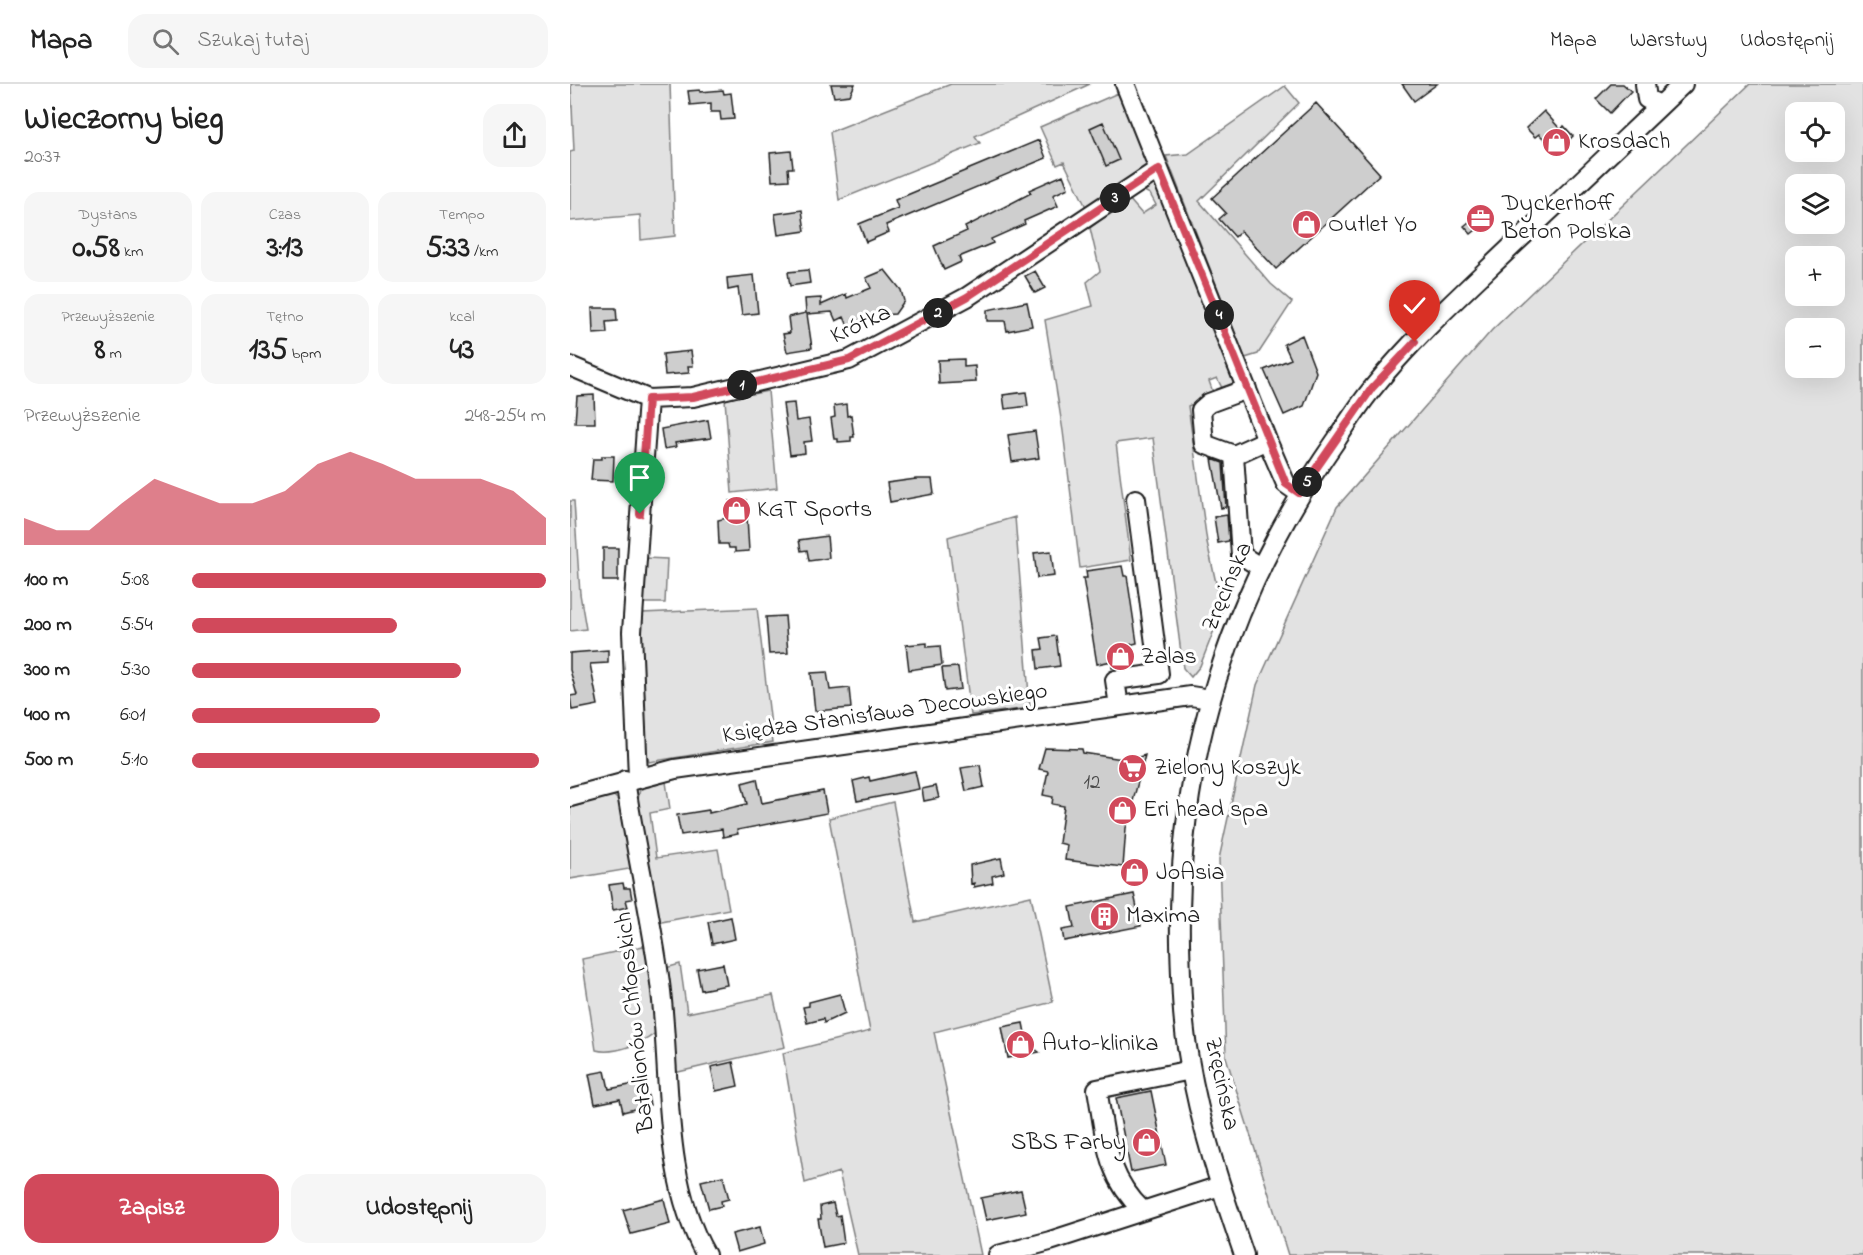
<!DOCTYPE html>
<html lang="pl">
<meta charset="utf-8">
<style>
:root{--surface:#fff;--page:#f6f6f6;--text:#222;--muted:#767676;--line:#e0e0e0;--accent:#d1495b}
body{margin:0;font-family:"Indie Flower",sans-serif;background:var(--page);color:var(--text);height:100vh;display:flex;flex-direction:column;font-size:22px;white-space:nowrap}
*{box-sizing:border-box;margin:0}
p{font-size:20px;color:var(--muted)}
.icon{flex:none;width:33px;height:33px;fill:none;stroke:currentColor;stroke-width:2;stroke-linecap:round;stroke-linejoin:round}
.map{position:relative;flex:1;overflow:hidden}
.side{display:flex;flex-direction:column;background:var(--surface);width:570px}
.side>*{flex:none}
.fabs{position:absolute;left:1215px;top:18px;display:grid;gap:12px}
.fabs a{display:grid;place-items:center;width:60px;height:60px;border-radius:12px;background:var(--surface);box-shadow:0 6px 24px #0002;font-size:30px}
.pin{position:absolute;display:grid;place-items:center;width:51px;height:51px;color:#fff;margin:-62px -26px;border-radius:50% 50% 50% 0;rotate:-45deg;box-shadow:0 0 6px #0007}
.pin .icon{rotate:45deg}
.km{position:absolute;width:30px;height:30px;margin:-15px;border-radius:50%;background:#222;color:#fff;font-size:16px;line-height:30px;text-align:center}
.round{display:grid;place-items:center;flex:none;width:63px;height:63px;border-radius:18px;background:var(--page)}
.head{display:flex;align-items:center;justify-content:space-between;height:102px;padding:0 24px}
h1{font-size:33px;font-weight:700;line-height:45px}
.stats{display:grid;grid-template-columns:repeat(3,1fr);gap:9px;height:102px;padding:6px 24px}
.stats div{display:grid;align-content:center;border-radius:15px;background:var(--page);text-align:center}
.stats b{font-size:30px;font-weight:700}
.stats small{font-size:16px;font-weight:400}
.stats p{font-size:16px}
.chart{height:168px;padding:12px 24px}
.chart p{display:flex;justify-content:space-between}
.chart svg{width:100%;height:108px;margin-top:6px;fill:var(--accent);opacity:.7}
.cta{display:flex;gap:12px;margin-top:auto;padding:12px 24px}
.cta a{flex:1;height:69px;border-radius:18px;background:var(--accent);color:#fff;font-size:24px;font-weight:700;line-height:69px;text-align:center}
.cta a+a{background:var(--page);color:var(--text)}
ul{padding:0 24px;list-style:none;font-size:20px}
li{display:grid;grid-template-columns:96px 72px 1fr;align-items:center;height:45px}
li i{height:15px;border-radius:8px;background:var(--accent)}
header{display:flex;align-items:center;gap:36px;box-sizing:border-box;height:84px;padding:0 30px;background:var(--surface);border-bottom:2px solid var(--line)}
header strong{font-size:28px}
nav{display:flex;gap:33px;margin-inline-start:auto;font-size:21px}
.search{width:420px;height:54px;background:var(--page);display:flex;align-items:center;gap:15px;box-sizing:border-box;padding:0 21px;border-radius:18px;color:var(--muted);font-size:22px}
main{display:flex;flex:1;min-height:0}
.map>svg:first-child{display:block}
.green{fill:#e2e2e2;stroke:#7f7f7f;stroke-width:1.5;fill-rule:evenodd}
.building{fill:#cecece;stroke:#1c1c1c;stroke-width:1.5}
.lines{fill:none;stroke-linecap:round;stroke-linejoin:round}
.minor-casing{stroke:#1c1c1c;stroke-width:22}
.minor{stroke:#fff;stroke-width:18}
.route-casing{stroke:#fff;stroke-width:12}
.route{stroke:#d1495b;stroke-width:8}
.labels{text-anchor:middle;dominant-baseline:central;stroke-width:6;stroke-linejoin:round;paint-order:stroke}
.number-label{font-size:21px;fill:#484848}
.poi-label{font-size:24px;fill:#1c1c1c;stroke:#fff;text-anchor:start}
.street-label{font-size:24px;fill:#1c1c1c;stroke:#fff}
</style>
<header>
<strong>Mapa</strong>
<div class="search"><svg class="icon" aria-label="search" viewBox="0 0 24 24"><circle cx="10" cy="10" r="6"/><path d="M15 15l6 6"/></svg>Szukaj tutaj</div>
<nav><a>Mapa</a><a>Warstwy</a><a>Udostępnij</a></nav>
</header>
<main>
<section class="side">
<div class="head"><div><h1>Wieczorny bieg</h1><p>20:37</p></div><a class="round"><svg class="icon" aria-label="share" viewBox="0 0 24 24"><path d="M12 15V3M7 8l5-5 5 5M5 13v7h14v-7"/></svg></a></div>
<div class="stats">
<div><p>Dystans</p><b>0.58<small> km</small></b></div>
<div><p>Czas</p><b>3:13</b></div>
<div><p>Tempo</p><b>5:33<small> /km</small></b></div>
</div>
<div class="stats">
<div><p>Przewyższenie</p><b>8<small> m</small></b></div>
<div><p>Tętno</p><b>135<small> bpm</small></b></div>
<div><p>kcal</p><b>43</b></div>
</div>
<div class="chart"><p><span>Przewyższenie</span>248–254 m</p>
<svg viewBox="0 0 160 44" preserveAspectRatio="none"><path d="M0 44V33L10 38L20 38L30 27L40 17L50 22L60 27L70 27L80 22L90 11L100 6L110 11L120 17L130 17L140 17L150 22L160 33V44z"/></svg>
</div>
<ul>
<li><b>100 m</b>5:08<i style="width:100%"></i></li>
<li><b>200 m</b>5:54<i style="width:58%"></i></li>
<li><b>300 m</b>5:30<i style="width:76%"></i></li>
<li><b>400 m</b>6:01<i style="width:53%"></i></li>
<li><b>500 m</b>5:10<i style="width:98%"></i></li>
</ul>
<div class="cta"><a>Zapisz</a><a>Udostępnij</a></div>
</section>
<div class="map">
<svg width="1293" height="1171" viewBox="0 0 1293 1171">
<rect width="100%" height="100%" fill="#fff"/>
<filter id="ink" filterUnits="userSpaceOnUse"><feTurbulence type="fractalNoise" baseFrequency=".0167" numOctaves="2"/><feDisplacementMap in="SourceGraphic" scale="12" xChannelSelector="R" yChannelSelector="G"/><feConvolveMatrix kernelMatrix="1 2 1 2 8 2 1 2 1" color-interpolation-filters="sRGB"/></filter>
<g filter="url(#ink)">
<path class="green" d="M 1,0 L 100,0 L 105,152 L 71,156 L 70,131 L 0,137 L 0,68 L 4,67 Z
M 381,0 L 520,0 L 405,52 L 410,59 L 269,116 L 260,48 Z
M 1180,0 L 1293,0 L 1293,1171 L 718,1171 L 656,973 L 649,775 L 687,601 L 767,423 L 922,246 ZM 1226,28 L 1264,28 L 1264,68 L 1226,68 ZM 1226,100 L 1264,100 L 1264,140 L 1226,140 ZM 1226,172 L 1264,172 L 1264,212 L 1226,212 ZM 1226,244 L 1264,244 L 1264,284 L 1226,284 Z
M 715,2 L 729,19 L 629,117 L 701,200 L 722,218 L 688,270 L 675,274 L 596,72 L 618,70 Z
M 548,9 L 578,78 L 574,86 L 517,125 L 494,78 L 487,81 L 470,43 Z
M 585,99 L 666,304 L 654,308 L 647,294 L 639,297 L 644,311 L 618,322 L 637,458 L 648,508 L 659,508 L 630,582 L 621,593 L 613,584 L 583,354 L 546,359 L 561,476 L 510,484 L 493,347 L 475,236 L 523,222 L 517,198 L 530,187 L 520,144 L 559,115 L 572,130 L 586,121 L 580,110 L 572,106 Z
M 198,307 L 207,404 L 162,409 L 155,315 Z
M 0,417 L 4,417 L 10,510 L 16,545 L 0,547 Z
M 445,433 L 460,624 L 401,631 L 378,453 Z
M 75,474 L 97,475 L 95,519 L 74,519 Z
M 187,524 L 203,658 L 79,678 L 70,646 L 72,529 Z
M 96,698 L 100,725 L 80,729 L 86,774 L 148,765 L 159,825 L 86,839 L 66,716 L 68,715 L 70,705 Z
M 38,712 L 44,712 L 50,718 L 65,784 L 0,795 L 0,724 Z
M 323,718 L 345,838 L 461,812 L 483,918 L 364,948 L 411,1171 L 288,1171 L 269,1088 L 235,1099 L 213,969 L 300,947 L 259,734 Z
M 78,861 L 90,945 C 78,958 44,971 26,966 L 12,875 Z
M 110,880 L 117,929 L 203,911 L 215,963 L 104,989 L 92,885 Z"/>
<path class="building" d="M 261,0 L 285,0 L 280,11 L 264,13 Z
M 832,0 L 867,0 L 844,17 Z
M 1041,0 L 1053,0 L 1061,7 L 1040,29 L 1026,15 Z
M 130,6 L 130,8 L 153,6 L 154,10 L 161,9 L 164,35 L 151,36 L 150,28 L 141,28 L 141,19 L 120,21 L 118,7 Z
M 746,19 L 810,90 L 706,185 L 671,147 L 665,153 L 649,135 L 656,129 L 642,114 Z
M 974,27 L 991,46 L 994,42 L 1003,52 L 987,68 L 969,50 L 965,53 L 956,44 Z
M 533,38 L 549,76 L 536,82 L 520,44 Z
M 469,56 L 476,74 L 316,141 L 319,148 L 296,158 L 289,140 L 328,124 L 325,116 Z
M 221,67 L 223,84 L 218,84 L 219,96 L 202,97 L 200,69 Z
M 493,91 L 498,104 L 483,111 L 488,122 L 454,137 L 455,140 L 421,155 L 423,159 L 389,173 L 391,178 L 374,186 L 364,162 L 397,147 L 395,143 L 461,109 L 459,106 Z
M 232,126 L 235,147 L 208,151 L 205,130 Z
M 914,126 L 921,134 L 901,150 L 894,142 Z
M 238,186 L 240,199 L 220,202 L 218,188 Z
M 315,186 L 331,206 L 334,217 L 325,230 L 312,231 L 311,228 L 278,242 L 274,233 L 266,237 L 262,228 L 237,230 L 242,264 L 217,268 L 213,250 L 220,249 L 218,233 L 236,229 L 235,215 L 251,214 L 251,221 L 276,210 L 277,214 L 301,204 L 296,194 Z
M 465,187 L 475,204 L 465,209 L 455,192 Z
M 184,191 L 188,229 L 172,231 L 168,204 L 158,206 L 157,194 Z
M 457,218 L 462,242 L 437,247 L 435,237 L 417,237 L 417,226 Z
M 22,224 L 46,224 L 47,237 L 36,238 L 37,249 L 23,250 Z
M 732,251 L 746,288 L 734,322 L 714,331 L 694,286 L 721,275 L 714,260 Z
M 121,267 L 123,282 L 118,282 L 119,289 L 95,291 L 93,270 Z
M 394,275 L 394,283 L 405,282 L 406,298 L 369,300 L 368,276 Z
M 456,308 L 458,322 L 435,325 L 433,311 Z
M 24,311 L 25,339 L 5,339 L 7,312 Z
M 224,319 L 226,337 L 239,335 L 242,357 L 234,358 L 235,369 L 220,371 L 213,320 Z
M 276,320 L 277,332 L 281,331 L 284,353 L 281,353 L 281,357 L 268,358 L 268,355 L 264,355 L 261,334 L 265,333 L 264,322 Z
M 138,336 L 141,354 L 105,359 L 106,363 L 94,365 L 91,345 Z
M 465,347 L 469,374 L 442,378 L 438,351 Z
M 32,372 L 44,372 L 43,397 L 21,396 L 23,375 L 32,375 Z
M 642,375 L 653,379 L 656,423 L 651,424 Z
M 346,395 L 362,395 L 364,410 L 320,418 L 317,399 Z
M 176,416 L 179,467 L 165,468 L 165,464 L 159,464 L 158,460 L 149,460 L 148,436 L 161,433 L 160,417 Z
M 657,431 L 659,457 L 648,459 L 644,433 Z
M 257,452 L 259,474 L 239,477 L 237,466 L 231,467 L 229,456 Z
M 33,464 L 48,464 L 48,497 L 33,497 Z
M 481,467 L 484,492 L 467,494 L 464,469 Z
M 552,482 L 554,492 L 557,492 L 567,559 L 559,561 L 562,581 L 542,584 L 542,577 L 527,580 L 513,494 L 517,494 L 516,487 Z
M 215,532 L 218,569 L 199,570 L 196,533 Z
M 486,552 L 490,582 L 468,585 L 466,566 L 473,565 L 471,554 Z
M 357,559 L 357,563 L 370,562 L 372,581 L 339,586 L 336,561 Z
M 38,566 L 38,579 L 20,580 L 28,621 L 2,626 L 0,612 L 7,611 L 0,586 L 0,569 Z
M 388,583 L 391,605 L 375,607 L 372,584 Z
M 257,588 L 260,606 L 279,604 L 281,624 L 245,627 L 241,589 Z
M 475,664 L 512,665 L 513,669 L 559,676 L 575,671 L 556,744 L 553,783 L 495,776 L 497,761 L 489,759 L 494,722 L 482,720 L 483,713 L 473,711 L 478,687 L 469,685 Z
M 410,681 L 414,703 L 396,707 L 391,684 Z
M 345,687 L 349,705 L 287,717 L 283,697 L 299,693 L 300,697 Z
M 187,695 L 192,719 L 253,707 L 257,729 L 167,746 L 168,750 L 153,753 L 152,745 L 111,751 L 107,731 L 139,726 L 139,729 L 177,720 L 172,699 Z
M 366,702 L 369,714 L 354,717 L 352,705 Z
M 431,774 L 434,789 L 422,792 L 423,799 L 404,803 L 404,799 L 401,800 L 400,781 Z
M 53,799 L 54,804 L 60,804 L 62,815 L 56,816 L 58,823 L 43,826 L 39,801 Z
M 564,810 L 571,842 L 494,857 L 492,846 L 504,844 L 500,823 Z
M 161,833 L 165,855 L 142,860 L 138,838 Z
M 153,880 L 157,901 L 131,906 L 127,885 Z
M 270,910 L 275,929 L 254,939 L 253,935 L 237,939 L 233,923 L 239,922 L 239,918 Z
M 453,939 L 457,959 L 469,968 L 438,974 L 432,943 Z
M 163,978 L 168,1002 L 146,1007 L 141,983 Z
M 35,987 L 39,1005 L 75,998 L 80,1021 L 53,1028 L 50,1015 L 25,1020 L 19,990 Z
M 581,1007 L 596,1081 L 561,1088 L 546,1014 Z
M 153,1092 L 159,1115 L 151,1117 L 152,1122 L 139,1125 L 131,1097 Z
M 451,1106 L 456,1128 L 416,1136 L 411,1114 Z
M 94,1115 L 100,1140 L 61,1150 L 53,1126 Z
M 263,1119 L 266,1132 L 270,1131 L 274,1159 L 253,1163 L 248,1135 L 251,1135 L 250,1122 Z
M 190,1143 L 194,1160 L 167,1168 L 162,1150 Z"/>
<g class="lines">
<defs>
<path id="minor" d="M 555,0 L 697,356 L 716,400 L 729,409
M 1075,0 L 1077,15 L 1090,21
M 0,282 L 78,315 L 123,313 L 279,276 L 397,213 L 589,85
M 677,305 L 639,319 L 631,326 L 634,360 L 664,371 L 697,356
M 664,371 L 671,471 L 690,483
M 549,622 L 545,596 L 589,590 L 566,415
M 68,693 L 62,548 L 78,315
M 55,696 C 65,764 81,831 90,899 C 102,988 90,1090 136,1171
M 0,713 L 105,685 L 621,612 L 640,615
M 573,1127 C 535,1091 536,1054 527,1005 L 621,986
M 428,1171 L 480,1157 L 650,1102
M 674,1171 C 652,1107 630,1042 619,975 C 612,937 611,898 610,859 C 607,672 660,508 767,355 C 778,338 789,321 802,305 C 843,254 893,209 940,164 C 998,110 1055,55 1113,0"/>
</defs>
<use href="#minor" class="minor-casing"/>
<use href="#minor" class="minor"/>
</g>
</g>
<g class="lines" filter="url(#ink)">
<defs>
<path id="route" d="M 70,430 L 78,315 L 123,313 L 279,276 L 397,213 L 589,85 L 716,400 L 729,409 L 802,304 L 845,258"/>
</defs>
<use href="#route" class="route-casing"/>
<use href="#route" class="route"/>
</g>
<defs>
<symbol id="shop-disc" viewBox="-11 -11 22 22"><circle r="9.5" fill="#d1495b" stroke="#fff"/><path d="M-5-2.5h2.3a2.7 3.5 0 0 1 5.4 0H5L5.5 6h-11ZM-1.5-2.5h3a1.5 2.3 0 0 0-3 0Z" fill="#fff"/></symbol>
<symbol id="office-disc" viewBox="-11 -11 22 22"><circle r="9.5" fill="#d1495b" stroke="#fff"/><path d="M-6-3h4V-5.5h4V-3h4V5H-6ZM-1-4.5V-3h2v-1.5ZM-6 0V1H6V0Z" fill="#fff"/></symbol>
<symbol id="supermarket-disc" viewBox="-11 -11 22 22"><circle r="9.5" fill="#d1495b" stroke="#fff"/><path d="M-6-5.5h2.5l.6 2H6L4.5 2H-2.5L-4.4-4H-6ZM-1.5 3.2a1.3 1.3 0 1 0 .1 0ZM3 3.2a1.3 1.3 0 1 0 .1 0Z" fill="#fff"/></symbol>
<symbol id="building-disc" viewBox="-11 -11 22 22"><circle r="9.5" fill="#d1495b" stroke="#fff"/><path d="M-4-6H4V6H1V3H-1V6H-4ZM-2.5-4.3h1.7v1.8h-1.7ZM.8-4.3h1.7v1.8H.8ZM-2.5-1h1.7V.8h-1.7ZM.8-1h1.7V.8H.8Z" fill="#fff"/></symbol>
</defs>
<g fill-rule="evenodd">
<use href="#shop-disc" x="970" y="42" width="33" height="33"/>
<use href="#office-disc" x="894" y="118" width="33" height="33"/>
<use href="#shop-disc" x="720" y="124" width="33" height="33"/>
<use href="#shop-disc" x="150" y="410" width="33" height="33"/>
<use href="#shop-disc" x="534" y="556" width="33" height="33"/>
<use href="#supermarket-disc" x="546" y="668" width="33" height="33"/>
<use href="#shop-disc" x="536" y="710" width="33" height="33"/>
<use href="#shop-disc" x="548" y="772" width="33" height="33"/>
<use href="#building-disc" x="518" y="816" width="33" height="33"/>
<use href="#shop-disc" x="434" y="944" width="33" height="33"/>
<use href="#shop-disc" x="560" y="1042" width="33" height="33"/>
</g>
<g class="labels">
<g class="number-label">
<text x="522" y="699">12</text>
</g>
<g class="poi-label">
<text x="1008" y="58">Krosdach</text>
<text x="932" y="120">Dyckerhoff<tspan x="932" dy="28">Beton Polska</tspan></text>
<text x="758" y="141">Outlet Yo</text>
<text x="187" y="426">KGT Sports</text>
<text x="571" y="573">Zalas</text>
<text x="584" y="684">Zielony Koszyk</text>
<text x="573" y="726">Eri head spa</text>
<text x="586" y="789">JoAsia</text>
<text x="556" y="832">Maxima</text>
<text x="472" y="960">Auto-klinika</text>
<text x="556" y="1059" text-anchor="end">SBS Farby</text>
</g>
<g class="street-label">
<text transform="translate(291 241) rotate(-25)">Krótka</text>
<text transform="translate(658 503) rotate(-67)">Zręcińska</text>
<text transform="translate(315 630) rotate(-8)">Księdza Stanisława Decowskiego</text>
<text transform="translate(66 938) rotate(-96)">Batalionów Chłopskich</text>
<text transform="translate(651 1000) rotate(78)">Zręcińska</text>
</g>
</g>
</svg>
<div class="fabs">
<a><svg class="icon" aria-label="locate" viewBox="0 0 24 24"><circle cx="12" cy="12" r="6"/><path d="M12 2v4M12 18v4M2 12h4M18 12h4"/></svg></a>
<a><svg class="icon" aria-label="layers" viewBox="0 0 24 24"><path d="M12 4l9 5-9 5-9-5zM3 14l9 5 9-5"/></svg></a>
<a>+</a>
<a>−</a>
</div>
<div class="pin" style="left:70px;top:430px;background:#1e9e55"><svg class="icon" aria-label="arrive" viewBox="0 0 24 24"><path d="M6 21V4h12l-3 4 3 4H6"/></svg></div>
<div class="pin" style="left:845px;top:258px;background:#d93025"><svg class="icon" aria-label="check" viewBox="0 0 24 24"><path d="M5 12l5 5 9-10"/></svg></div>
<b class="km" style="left:172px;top:301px">1</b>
<b class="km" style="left:368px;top:229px">2</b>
<b class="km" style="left:545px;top:114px">3</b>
<b class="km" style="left:649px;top:231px">4</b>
<b class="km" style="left:737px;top:398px">5</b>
</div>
</main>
